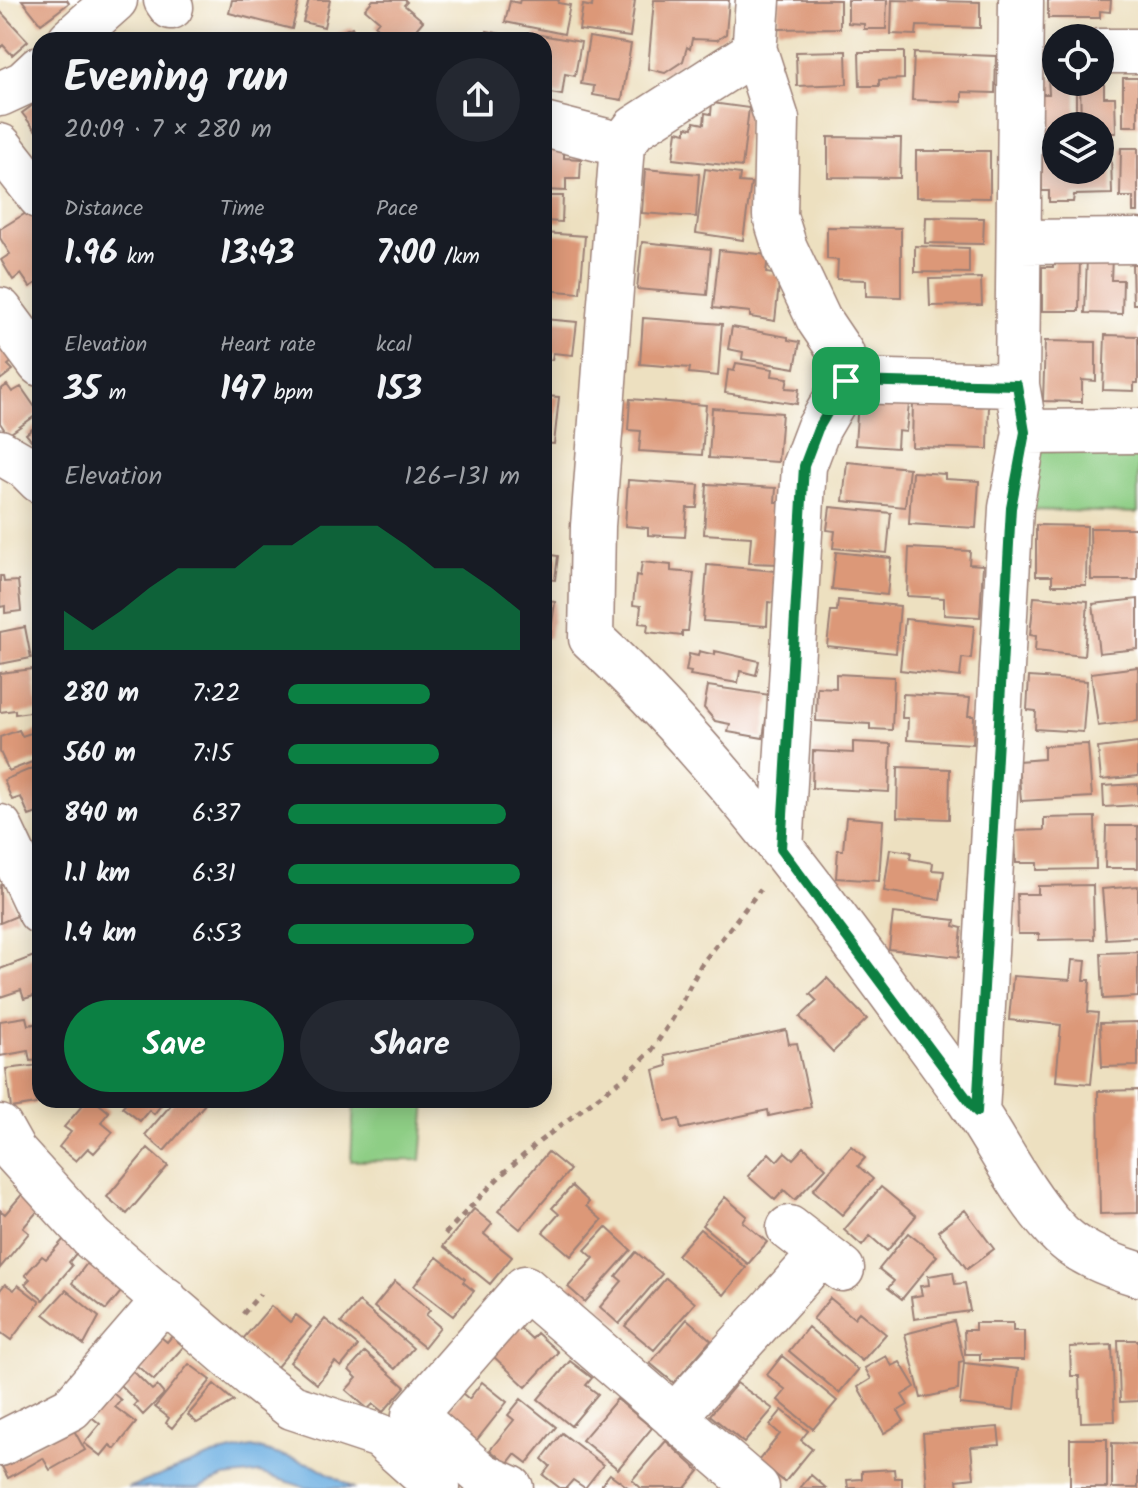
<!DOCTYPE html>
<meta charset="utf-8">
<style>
:root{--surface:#171b24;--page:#242831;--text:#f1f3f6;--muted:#9ea1a6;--accent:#0b8043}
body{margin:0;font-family:Kalam,sans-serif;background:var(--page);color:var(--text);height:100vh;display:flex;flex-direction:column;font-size:30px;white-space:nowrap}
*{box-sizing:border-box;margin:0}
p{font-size:26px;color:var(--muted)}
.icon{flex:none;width:44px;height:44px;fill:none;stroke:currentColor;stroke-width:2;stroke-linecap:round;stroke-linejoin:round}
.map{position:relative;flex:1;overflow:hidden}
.side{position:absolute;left:32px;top:32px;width:520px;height:1076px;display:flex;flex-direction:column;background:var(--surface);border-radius:24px;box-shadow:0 4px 20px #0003}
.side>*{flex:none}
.controls{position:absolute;left:1042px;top:24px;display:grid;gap:16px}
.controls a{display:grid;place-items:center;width:72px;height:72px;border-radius:50%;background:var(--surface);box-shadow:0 4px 20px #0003;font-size:40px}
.pin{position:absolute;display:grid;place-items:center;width:68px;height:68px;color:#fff;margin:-34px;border-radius:16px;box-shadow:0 4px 12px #0006}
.round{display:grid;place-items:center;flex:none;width:84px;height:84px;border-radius:42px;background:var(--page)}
.overview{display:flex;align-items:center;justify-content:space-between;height:136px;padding:0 32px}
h1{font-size:44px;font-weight:800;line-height:60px}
.figures{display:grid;grid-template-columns:repeat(3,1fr);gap:12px;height:136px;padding:8px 32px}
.figures div{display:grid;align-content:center}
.figures b{font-size:34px;font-weight:800}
.figures small{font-size:22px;font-weight:400}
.figures p{font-size:22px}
.chart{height:224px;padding:16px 32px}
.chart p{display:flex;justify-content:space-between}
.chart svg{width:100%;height:144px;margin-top:8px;fill:var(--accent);opacity:.7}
.cta{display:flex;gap:16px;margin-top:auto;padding:16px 32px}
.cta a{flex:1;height:92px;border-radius:48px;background:var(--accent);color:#fff;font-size:32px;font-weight:800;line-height:92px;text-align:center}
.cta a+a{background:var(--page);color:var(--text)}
ul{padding:0 32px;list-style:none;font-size:26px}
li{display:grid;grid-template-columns:128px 96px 1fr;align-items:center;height:60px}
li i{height:20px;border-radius:10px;background:var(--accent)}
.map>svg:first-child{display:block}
.green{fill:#8ece85;stroke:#6c7658;stroke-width:2}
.water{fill:#6cafe1;stroke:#5b6786;stroke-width:2}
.building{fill:#dc9878}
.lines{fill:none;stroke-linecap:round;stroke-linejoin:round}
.minor-casing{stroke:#9c8076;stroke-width:47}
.path{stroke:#9c8076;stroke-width:5;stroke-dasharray:6 6;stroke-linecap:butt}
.minor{stroke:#fff;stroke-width:44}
.route-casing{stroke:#fff;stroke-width:16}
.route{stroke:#0b8043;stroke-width:10}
</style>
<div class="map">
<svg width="1138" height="1488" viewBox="0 0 1138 1488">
<rect width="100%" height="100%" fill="#fff"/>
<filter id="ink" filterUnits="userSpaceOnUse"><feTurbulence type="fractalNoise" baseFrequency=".0125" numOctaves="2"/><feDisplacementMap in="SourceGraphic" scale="16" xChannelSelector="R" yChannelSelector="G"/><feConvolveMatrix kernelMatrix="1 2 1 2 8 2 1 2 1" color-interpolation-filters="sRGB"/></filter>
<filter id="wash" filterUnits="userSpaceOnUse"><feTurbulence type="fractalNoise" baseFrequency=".006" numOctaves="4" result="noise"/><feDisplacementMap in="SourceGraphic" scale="32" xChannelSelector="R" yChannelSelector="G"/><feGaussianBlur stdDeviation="1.8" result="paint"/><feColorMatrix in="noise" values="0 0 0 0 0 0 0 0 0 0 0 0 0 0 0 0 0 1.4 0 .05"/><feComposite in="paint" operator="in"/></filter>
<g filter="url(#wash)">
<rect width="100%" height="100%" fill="#ede0c0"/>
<path class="green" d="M 1038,449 L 1138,453 L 1138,513 L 1030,510 Z
M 354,1100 L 426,1100 L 421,1160 L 351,1161 Z"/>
<path class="water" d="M 252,1447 L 314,1465 L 353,1488 L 307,1488 L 259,1473 L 224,1477 L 198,1488 L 128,1488 L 214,1455 Z"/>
<g id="blocks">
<path class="building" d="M 22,0 L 67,0 L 69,3 L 41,24 Z
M 232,0 L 299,0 L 292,29 L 229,13 Z
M 309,0 L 330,0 L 324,27 L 303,22 Z
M 373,0 L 405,0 L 407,2 L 404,5 L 423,21 L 407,40 L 393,40 L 375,26 L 379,21 L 365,9 Z
M 520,0 L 559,0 L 558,3 L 570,5 L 564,34 L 505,22 L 510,1 L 519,3 Z
M 593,0 L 635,0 L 630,37 L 579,30 L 583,5 L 592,7 Z
M 654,0 L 729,0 L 726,34 L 717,40 L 692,39 L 690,49 L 687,47 L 683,61 L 665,73 L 648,69 Z
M 778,0 L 840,0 L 840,28 L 778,29 Z
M 848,0 L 887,0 L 886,29 L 864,29 L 864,24 L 848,23 Z
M 892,0 L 980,2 L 980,28 L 917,26 L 916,35 L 891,34 Z
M 1048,0 L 1111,0 L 1110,12 L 1100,11 L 1100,18 L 1048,18 Z
M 0,11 L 28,41 L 12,55 L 3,45 L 0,48 Z
M 352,27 L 358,40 L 322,40 Z
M 487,31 L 525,39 L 525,40 L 485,40 Z
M 535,34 L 581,42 L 575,76 L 565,74 L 562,95 L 544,92 L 544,40 L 534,40 Z
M 589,37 L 631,44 L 622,100 L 593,95 L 594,86 L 581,84 Z
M 846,51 L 847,84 L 797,86 L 796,52 Z
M 859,52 L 904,52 L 904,79 L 879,80 L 879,86 L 860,86 Z
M 914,53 L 996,56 L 995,93 L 962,92 L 962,102 L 912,100 Z
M 1048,78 L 1056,78 L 1056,82 L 1076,82 L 1076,124 L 1059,124 L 1056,126 L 1056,131 L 1039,132 L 1040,94 L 1049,94 Z
M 1123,78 L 1138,78 L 1138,126 L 1123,126 Z
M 1100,80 L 1104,80 L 1104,97 L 1115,97 L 1116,133 L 1100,133 L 1100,126 L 1081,126 L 1080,82 L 1100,82 Z
M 40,100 L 40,136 L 22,113 Z
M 712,103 L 749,108 L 742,167 L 673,159 L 677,131 L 686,133 L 686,127 L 693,128 L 694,122 L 704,124 L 705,113 L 711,114 Z
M 828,137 L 901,138 L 900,178 L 828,177 Z
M 1121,148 L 1138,148 L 1138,212 L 1133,212 L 1133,197 L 1120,197 Z
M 544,149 L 564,150 L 564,158 L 581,159 L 580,179 L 566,179 L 566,191 L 544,190 Z
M 916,151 L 990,151 L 990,198 L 916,197 Z
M 1042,154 L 1056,154 L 1056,170 L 1100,170 L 1100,154 L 1111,154 L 1112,194 L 1074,195 L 1073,202 L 1049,202 L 1049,191 L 1042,191 Z
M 645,169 L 699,174 L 696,217 L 642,213 Z
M 705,169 L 740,174 L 739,182 L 751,183 L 743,240 L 696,233 Z
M 544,196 L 563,196 L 562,222 L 544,221 Z
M 31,210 L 40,224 L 40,281 L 30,287 L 21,274 L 13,280 L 1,260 L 10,254 L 0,238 L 0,229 Z
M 926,217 L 984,218 L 983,244 L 925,243 Z
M 827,227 L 901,228 L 901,297 L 866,296 L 866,280 L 837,279 L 838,260 L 827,259 Z
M 544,233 L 585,236 L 580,293 L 544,290 Z
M 642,242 L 711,249 L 707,295 L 637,289 Z
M 915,246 L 969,248 L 969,273 L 915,272 Z
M 719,250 L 768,255 L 766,273 L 780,275 L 775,321 L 750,317 L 750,312 L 713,308 Z
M 1053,256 L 1080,256 L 1079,311 L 1042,311 L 1042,267 L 1053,267 Z
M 1087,257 L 1112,257 L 1111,280 L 1123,280 L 1122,314 L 1085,313 Z
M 1132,264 L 1138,264 L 1138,304 L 1133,304 Z
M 981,278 L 982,305 L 930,306 L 929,279 Z
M 643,318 L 722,324 L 718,376 L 689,373 L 690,368 L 640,364 Z
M 544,319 L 577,322 L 573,355 L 553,353 L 552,360 L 544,359 Z
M 732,327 L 788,337 L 788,340 L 800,342 L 795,368 L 742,359 L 743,352 L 728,349 Z
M 1105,335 L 1138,336 L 1138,383 L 1134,383 L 1134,391 L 1103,390 Z
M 1045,341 L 1096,342 L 1096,381 L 1082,380 L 1082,402 L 1043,401 Z
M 0,344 L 13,361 L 8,365 L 13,370 L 0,380 Z
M 736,363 L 773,369 L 772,376 L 788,378 L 786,388 L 799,389 L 797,404 L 725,393 L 728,370 L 734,371 Z
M 7,385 L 12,392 L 21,387 L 39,413 L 8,435 L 0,423 L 0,390 Z
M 544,396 L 559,397 L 554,444 L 544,443 Z
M 630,399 L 706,405 L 702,455 L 639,451 L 641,431 L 628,430 Z
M 858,400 L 909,404 L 906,432 L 898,431 L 897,448 L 855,445 Z
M 913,402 L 989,403 L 988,449 L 912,447 Z
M 712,408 L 782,413 L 778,462 L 709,458 Z
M 40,423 L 40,451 L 26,434 Z
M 847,462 L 909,468 L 905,507 L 843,501 Z
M 912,472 L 945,474 L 945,479 L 979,481 L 976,528 L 909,524 Z
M 628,480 L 699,485 L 697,508 L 687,508 L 685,537 L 648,535 L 648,528 L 625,526 Z
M 707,484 L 776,488 L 775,502 L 785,502 L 781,564 L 749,563 L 751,537 L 704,534 Z
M 830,507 L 891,513 L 887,553 L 833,548 L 835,531 L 827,530 Z
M 1036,525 L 1087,526 L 1086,585 L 1052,585 L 1052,576 L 1036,576 Z
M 1090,528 L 1138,528 L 1137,580 L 1091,580 Z
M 909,548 L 970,551 L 969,564 L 983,565 L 980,617 L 944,615 L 944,598 L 907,596 Z
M 836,552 L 891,558 L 887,595 L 832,589 Z
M 544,554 L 558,556 L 555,580 L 547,579 L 546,589 Z
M 642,562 L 671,565 L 671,571 L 694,573 L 688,631 L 682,631 L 682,636 L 647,632 L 648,624 L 639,623 L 641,606 L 633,605 L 636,575 L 640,576 Z
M 707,565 L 776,571 L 774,603 L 768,602 L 767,626 L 703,621 Z
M 0,576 L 3,576 L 4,582 L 18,581 L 21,611 L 5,613 L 5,606 L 0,607 Z
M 1034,597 L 1088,601 L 1084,656 L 1035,651 L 1036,636 L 1030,635 Z
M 1138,599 L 1138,649 L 1099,653 L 1093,604 Z
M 544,600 L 555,602 L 550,638 L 544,637 Z
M 838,600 L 900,606 L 896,653 L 827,646 L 831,611 L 837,611 Z
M 905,619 L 974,626 L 971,659 L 962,658 L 960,677 L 900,670 Z
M 25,627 L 31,658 L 0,664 L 0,632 Z
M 699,651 L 715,655 L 715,651 L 759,661 L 756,675 L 740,671 L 738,683 L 690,675 L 691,672 L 686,671 L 689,654 L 698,656 Z
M 1138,667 L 1138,721 L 1098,726 L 1091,673 Z
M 33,669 L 38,711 L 15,714 L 15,710 L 0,712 L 0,673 Z
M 836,674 L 894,677 L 892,730 L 870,729 L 870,724 L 816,721 L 817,687 L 836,688 Z
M 1029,677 L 1087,681 L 1083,732 L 1035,729 L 1036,711 L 1027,710 Z
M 708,686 L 770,695 L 763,738 L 728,732 L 730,724 L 715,721 L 704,708 Z
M 903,694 L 970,698 L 968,716 L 974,716 L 973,744 L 907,740 L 908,718 L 902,718 Z
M 19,730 L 22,736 L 40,730 L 40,759 L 9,771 L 0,752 L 0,737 Z
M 853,742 L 891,744 L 889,792 L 812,788 L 813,751 L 853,753 Z
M 1138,743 L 1138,776 L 1101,780 L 1098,748 Z
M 1088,744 L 1092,797 L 1021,801 L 1018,761 L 1044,759 L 1044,746 Z
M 40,765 L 40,812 L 29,816 L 21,797 L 12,800 L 4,780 Z
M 898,767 L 950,769 L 949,819 L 897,817 Z
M 1138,784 L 1138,805 L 1104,807 L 1103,786 Z
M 846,817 L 883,820 L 879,881 L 836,878 L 838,850 L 843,850 Z
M 1095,817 L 1096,869 L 1037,870 L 1037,863 L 1016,863 L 1015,831 L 1044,830 L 1044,818 Z
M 1106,826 L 1138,826 L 1138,868 L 1105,868 Z
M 890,849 L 911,852 L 910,859 L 933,863 L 932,870 L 944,871 L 940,900 L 884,891 Z
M 4,883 L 17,916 L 0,923 L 0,885 Z
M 1093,885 L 1094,939 L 1039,940 L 1039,934 L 1018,934 L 1017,894 L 1038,894 L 1038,886 Z
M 1138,886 L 1138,937 L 1106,939 L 1102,889 Z
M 893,913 L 955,920 L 954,926 L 962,928 L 959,957 L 889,949 Z
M 1138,952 L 1138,997 L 1103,999 L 1101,953 Z
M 34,956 L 40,971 L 40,994 L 24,999 L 21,990 L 0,997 L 0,969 Z
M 1072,960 L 1086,961 L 1084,980 L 1090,980 L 1088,1012 L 1098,1013 L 1091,1084 L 1056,1081 L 1061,1025 L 1009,1020 L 1013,976 L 1070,980 Z
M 827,978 L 867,1019 L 833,1052 L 800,1017 L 817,1001 L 810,994 Z
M 26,1017 L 28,1025 L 40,1023 L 40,1060 L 30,1061 L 28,1051 L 0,1056 L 0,1021 Z
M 1138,1022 L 1138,1066 L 1102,1067 L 1100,1023 Z
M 786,1030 L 789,1044 L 797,1043 L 811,1107 L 769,1116 L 768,1110 L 681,1129 L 679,1119 L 665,1122 L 654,1070 L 667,1066 L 665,1055 Z
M 40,1065 L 40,1097 L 35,1098 L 36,1104 L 11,1108 L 6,1069 Z
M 1138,1090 L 1138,1213 L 1100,1214 L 1098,1091 Z
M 87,1100 L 94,1100 L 109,1112 L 101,1122 L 113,1132 L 94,1153 L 88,1148 L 76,1161 L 59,1147 L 71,1132 L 64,1127 Z
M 128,1100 L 165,1100 L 154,1114 L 149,1110 L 140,1121 L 122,1107 Z
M 175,1100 L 201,1100 L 205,1104 L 164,1151 L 145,1135 Z
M 851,1146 L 865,1158 L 858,1166 L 873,1179 L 842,1215 L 813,1190 Z
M 804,1147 L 826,1168 L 795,1200 L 784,1190 L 775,1200 L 748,1176 L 769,1153 L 777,1161 L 785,1152 L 793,1159 Z
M 148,1148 L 168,1166 L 127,1214 L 107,1197 Z
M 548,1152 L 570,1170 L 520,1229 L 498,1211 Z
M 572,1186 L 589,1202 L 586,1206 L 602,1220 L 571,1256 L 543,1232 L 559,1214 L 552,1208 Z
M 881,1187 L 916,1216 L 887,1251 L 870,1236 L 862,1246 L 844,1230 Z
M 25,1191 L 42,1206 L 23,1228 L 29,1233 L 0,1268 L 0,1210 L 5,1214 Z
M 725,1197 L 747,1216 L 743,1222 L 767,1242 L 748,1264 L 702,1225 Z
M 474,1209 L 492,1224 L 484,1234 L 512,1257 L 490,1284 L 443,1246 Z
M 965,1210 L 994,1249 L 967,1269 L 938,1231 Z
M 606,1227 L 631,1250 L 585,1302 L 568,1287 L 594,1258 L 585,1250 Z
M 700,1229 L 746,1268 L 724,1295 L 677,1255 Z
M 908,1233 L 937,1256 L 902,1299 L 888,1288 L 894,1281 L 879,1269 Z
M 64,1239 L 78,1251 L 69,1262 L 72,1266 L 43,1300 L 25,1284 L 30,1279 L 25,1275 L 42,1256 L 46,1259 Z
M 636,1252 L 662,1274 L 619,1324 L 600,1307 L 622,1281 L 616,1276 Z
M 437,1257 L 465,1279 L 463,1282 L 474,1291 L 453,1316 L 414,1286 Z
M 91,1258 L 125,1287 L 106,1310 L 72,1283 Z
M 953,1272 L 955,1284 L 965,1283 L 970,1311 L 914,1319 L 911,1297 L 922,1295 L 920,1286 L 929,1285 L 928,1276 Z
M 666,1278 L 695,1303 L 654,1350 L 625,1326 Z
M 395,1281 L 430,1310 L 426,1315 L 440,1327 L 424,1347 L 374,1307 Z
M 5,1284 L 14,1290 L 18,1285 L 40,1302 L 11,1340 L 0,1332 L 0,1290 Z
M 66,1290 L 99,1317 L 84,1345 L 44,1314 Z
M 830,1298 L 854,1318 L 859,1312 L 886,1334 L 862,1361 L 813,1319 Z
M 359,1302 L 413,1348 L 395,1369 L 341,1323 Z
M 271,1306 L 290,1322 L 296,1315 L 311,1327 L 276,1368 L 242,1340 Z
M 325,1319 L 358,1346 L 341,1367 L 335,1362 L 317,1384 L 290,1362 Z
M 687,1319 L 711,1340 L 674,1383 L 650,1363 Z
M 954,1321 L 964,1361 L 959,1362 L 958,1390 L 921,1398 L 905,1334 Z
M 975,1323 L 1013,1323 L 1013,1331 L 1024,1331 L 1024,1360 L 980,1360 L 980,1354 L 965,1354 L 964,1330 L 975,1330 Z
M 519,1327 L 532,1339 L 537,1333 L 558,1352 L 526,1387 L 492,1355 Z
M 808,1327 L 858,1370 L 839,1393 L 789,1351 Z
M 156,1333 L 167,1342 L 173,1335 L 185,1345 L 154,1380 L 131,1361 Z
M 1118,1340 L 1138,1340 L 1138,1401 L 1120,1402 Z
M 1112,1345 L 1115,1421 L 1081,1422 L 1079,1376 L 1071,1376 L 1070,1347 Z
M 365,1352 L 405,1387 L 383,1412 L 373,1404 L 368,1409 L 346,1390 L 357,1378 L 349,1370 Z
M 782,1356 L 837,1401 L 813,1429 L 778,1400 L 786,1390 L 767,1375 Z
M 886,1356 L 892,1366 L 900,1362 L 915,1387 L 902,1395 L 908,1405 L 898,1411 L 904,1421 L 884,1433 L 858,1387 L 871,1379 L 865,1368 Z
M 570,1361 L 592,1378 L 586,1385 L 598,1394 L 571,1426 L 538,1399 Z
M 964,1363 L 1018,1369 L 1014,1410 L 960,1404 Z
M 189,1364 L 211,1380 L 172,1428 L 166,1423 L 169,1418 L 155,1407 Z
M 129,1367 L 152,1390 L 157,1386 L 164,1394 L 143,1415 L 134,1405 L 137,1402 L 115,1380 Z
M 482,1382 L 507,1402 L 476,1441 L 444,1415 L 462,1393 L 469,1399 Z
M 737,1383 L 773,1409 L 744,1443 L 710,1415 Z
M 214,1384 L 234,1401 L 197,1423 L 188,1415 Z
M 109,1390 L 121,1400 L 115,1407 L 136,1423 L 115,1449 L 110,1445 L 101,1456 L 84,1443 L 100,1424 L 89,1415 Z
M 521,1399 L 556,1427 L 527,1463 L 515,1454 L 507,1464 L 490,1450 L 514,1420 L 508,1415 Z
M 617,1399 L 652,1428 L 618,1469 L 582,1440 Z
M 782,1410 L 808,1431 L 801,1440 L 812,1449 L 785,1482 L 758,1461 L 780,1434 L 770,1425 Z
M 71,1425 L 85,1450 L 50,1470 L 43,1458 L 8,1478 L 1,1465 Z
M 998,1427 L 1000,1445 L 971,1447 L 974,1478 L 957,1480 L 958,1488 L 927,1488 L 923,1433 Z
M 562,1433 L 603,1465 L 585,1488 L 573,1480 L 566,1488 L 560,1488 L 543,1475 L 550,1466 L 542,1459 Z
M 1070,1439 L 1107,1439 L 1107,1488 L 1070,1488 Z
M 666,1441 L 699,1471 L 685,1488 L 641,1488 L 632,1480 Z
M 1112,1443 L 1138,1444 L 1138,1488 L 1112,1488 Z
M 894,1469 L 895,1478 L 902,1478 L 902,1488 L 848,1488 L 847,1480 L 862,1479 L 862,1471 Z
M 610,1474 L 629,1488 L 599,1488 Z
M 811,1475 L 826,1488 L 800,1488 Z"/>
</g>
</g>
<g filter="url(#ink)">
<use href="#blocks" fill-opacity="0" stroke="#9c8076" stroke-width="2"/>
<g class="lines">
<defs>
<path id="minor" d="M 166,0 L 171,7
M 70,40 L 115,0
M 755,51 L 754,53 L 758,0
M 1100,51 L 1138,51
M 0,94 L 24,83 L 40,68
M 544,125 L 622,145 L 635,128 L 755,51 L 777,119 L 775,216 L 785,248 L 819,320 L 842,354 L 846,381 L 818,429 L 804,466 L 781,849
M 622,145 L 593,526 L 591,638 C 735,772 848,935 963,1092 C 995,1136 1017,1187 1054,1228 C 1075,1252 1108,1265 1138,1274
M 0,146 L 40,197
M 1020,242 L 1138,241
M 0,310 L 40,364
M 846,381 L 1017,385
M 1025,432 L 1138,431
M 0,452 L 26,467 L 40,481
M 0,827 L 40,912
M 977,1112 L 1011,508 L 1025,432 L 1017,385 L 1021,0
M 0,1127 L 14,1152 L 93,1239 L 256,1379 L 292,1407 L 380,1436 L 438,1488
M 789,1228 L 842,1269
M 674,1417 L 821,1254
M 0,1444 L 71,1408 L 165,1299
M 511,1488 L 482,1475 L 414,1415 L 525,1288 L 757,1488"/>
</defs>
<use href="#minor" class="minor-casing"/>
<path class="path" d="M 445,1234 L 501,1175 L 540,1141 L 626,1076 L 652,1050 L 673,1018 L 701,965 L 760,890
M 243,1314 L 260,1294"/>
<use href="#minor" class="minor"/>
</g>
</g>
<g class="lines" filter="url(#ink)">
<defs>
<path id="route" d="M 846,381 L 1017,385 L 1025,432 L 1011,508 L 977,1112 L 781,849 L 804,466 L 818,429 Z"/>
</defs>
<use href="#route" class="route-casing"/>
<use href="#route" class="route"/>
</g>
</svg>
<div class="controls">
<a><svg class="icon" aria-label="locate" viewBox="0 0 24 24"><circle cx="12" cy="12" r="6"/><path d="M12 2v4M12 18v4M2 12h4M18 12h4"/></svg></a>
<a><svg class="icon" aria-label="layers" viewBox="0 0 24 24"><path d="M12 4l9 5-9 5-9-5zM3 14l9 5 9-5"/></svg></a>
</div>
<div class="pin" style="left:846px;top:381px;background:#1e9e55"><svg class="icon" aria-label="arrive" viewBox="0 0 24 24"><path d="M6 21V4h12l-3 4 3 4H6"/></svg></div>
<section class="side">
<div class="overview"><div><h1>Evening run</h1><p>20:09 · 7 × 280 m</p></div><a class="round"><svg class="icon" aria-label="share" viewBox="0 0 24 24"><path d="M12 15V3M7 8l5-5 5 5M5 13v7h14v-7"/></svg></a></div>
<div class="figures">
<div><p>Distance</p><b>1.96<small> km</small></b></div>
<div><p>Time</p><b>13:43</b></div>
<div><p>Pace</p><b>7:00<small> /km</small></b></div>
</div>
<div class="figures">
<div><p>Elevation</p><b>35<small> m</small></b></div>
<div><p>Heart rate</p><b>147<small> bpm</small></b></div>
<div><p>kcal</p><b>153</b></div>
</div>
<div class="chart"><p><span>Elevation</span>126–131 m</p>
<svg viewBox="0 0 160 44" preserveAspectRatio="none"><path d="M0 44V32L10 38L20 32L30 25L40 19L50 19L60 19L70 12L80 12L90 6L100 6L110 6L120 12L130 19L140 19L150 25L160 32V44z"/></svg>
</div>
<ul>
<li><b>280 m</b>7:22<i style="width:61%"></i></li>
<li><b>560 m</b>7:15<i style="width:65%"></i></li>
<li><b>840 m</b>6:37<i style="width:94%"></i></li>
<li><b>1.1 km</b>6:31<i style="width:100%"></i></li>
<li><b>1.4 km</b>6:53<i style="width:80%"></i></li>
</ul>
<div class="cta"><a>Save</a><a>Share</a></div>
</section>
</div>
